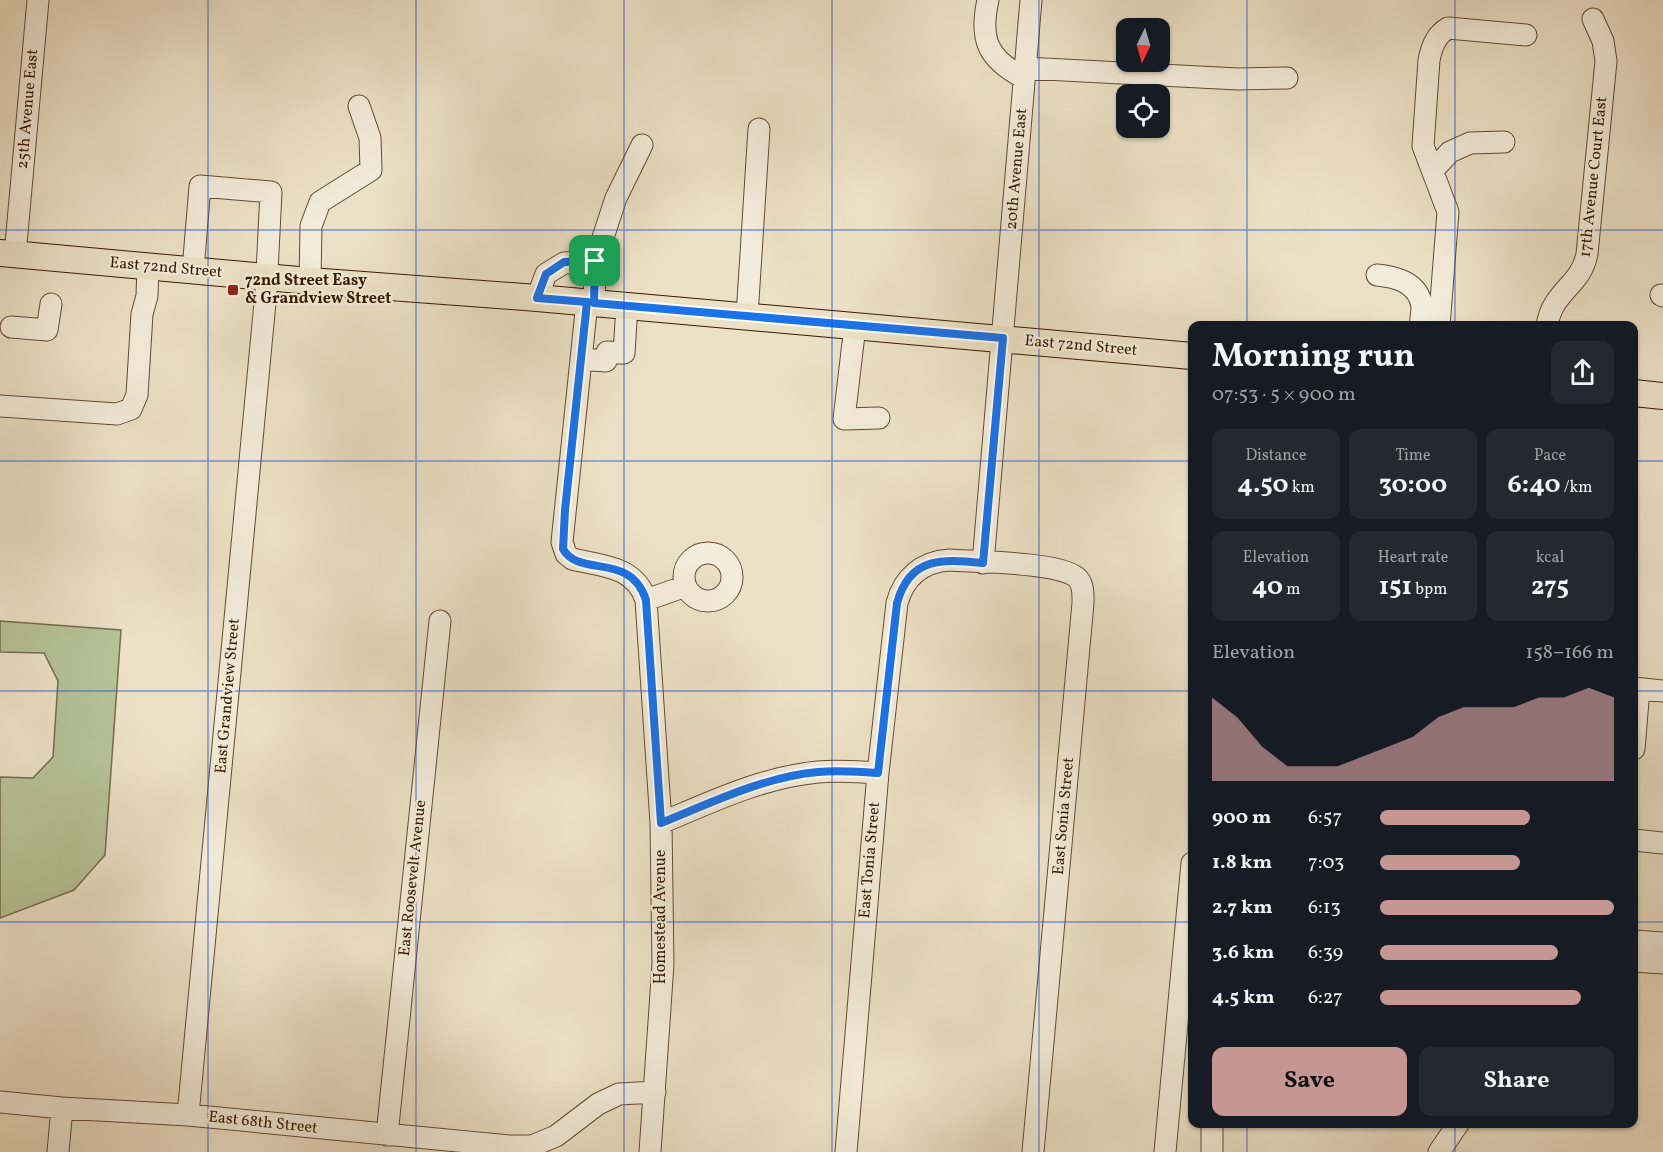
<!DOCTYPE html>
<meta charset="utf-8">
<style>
:root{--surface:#171b24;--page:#242831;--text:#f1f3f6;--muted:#9ea1a6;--accent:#c59692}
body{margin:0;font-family:Vollkorn,serif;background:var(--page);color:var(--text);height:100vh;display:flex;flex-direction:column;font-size:22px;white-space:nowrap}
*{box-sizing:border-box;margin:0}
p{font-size:20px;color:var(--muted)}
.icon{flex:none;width:33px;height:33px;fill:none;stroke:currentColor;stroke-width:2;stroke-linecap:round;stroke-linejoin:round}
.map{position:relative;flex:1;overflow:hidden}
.panel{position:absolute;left:1188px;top:321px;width:450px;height:807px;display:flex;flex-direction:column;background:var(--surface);border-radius:12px;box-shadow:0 2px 4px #0004}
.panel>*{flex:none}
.needle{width:39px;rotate:185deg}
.buttons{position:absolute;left:1116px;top:18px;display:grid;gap:12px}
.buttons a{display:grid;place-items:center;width:54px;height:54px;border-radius:12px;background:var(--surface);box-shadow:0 2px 4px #0004;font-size:30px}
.pin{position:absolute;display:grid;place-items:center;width:51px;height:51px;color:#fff;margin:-26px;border-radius:12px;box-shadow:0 3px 9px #0006}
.round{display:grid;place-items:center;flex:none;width:63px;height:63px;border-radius:12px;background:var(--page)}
.head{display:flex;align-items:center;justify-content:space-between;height:102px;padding:0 24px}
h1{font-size:33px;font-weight:700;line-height:45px}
.stats{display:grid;grid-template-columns:repeat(3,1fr);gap:9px;height:102px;padding:6px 24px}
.stats div{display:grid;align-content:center;border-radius:12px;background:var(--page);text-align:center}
.stats b{font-size:26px;font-weight:700}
.stats small{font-size:16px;font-weight:400}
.stats p{font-size:16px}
.chart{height:168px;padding:12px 24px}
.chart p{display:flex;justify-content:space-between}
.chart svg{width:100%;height:108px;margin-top:6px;fill:var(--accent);opacity:.7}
.action{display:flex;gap:12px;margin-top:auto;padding:12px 24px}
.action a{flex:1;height:69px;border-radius:12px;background:var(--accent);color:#111;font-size:24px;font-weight:700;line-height:69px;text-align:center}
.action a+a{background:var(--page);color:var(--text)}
ul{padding:0 24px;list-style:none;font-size:20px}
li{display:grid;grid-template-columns:96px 72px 1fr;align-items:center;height:45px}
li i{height:15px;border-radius:8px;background:var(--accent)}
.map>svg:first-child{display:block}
.green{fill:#b6c397;stroke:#766e4c;stroke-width:1.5}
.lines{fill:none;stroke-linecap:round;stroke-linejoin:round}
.minor-casing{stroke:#644b32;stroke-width:23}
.major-casing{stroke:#361901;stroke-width:28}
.minor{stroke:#f3ecda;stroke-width:21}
.major{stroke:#ece1c6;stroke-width:26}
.route-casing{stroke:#fff;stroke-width:12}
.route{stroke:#1a73e8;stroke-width:8}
.grid{fill:none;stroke:#1d4ed8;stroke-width:1.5;stroke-opacity:0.55}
.poi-dot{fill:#8f2418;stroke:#f3ecda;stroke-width:2}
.labels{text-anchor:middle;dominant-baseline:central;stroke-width:4.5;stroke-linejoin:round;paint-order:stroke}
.street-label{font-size:16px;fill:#361901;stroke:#f3ecda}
.poi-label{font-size:16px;font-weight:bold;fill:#361901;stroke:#f3ecda;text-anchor:start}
</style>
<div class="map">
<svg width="1663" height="1152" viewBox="0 0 1663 1152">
<rect width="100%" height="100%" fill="#ece1c6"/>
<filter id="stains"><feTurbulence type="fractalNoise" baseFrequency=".00333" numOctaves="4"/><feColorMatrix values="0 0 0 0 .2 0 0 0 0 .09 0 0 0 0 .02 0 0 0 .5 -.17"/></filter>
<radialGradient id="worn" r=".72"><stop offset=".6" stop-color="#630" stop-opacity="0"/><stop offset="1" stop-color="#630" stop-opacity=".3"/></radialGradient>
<path class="green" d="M 0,621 L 121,630 L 105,855 L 74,890 L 0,918 L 0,777 L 33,778 L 53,757 L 58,681 L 44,653 L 0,652 Z"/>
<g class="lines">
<defs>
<path id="minor" d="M 988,0 C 979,40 988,59 1024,78
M 1025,68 L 1238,79 L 1287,78
M 1433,170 L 1450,152 L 1470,143 L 1504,142
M 15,255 L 38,0
M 1377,275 C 1396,277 1418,282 1422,306 C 1422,312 1421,319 1420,326
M 310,281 L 311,226 L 320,202 L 371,170 L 370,138 L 359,106
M 1661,295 L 1663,296
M 537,298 L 546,274 L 564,263 L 595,261
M 587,302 L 562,542 L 566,554 L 572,559 C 602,566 635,566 646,600 L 661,823 L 663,964 L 650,1152
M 594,303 L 595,262 L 616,198 L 642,145
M 747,316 L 759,129
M 855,326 L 844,419 L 879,418
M 1439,326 L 1448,212 L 1423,146 L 1429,60 C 1432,46 1436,35 1448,28 L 1526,35
M 1547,326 C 1552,291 1581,286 1587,254 L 1606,61 L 1603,41 L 1593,19
M 11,327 L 47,330 L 51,304
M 581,359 L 606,361 L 607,352 L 624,353 L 627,306
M 0,406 L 117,414 L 131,409 L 137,395 L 142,314 L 147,296 L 148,266
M684 577a24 24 0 1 1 48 0a24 24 0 1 1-48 0Z
M 983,563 L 1031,0
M 646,600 L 686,586
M 1634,688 L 1663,691
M 1634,749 L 1639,689
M 661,823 C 711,802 763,777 818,772 C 838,770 858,772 878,773
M 1634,840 L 1663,843
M 1634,941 L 1663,943
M 1634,961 L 1663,963
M 0,1102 L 62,1108 L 188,1115 L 509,1146 L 532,1146 L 556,1136 L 598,1104 L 619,1094 L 655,1092
M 188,1115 L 266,292 L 271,192 L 200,186 L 193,270
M 1212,1124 L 1212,1152
M 387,1135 L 440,621
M 58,1152 L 62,1108
M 846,1152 L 878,773 L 897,603 C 904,577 922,562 949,560 C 977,562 1057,562 1076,577 C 1084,583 1083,595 1083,603 L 1033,1152
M 1165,1152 L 1192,863
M 1439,1152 L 1458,1124"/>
<path id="major" d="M 0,253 L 310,281 L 537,298 L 1192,356
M 1634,393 L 1663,396"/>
</defs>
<use href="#minor" class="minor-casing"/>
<use href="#major" class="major-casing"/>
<use href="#minor" class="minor"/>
<use href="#major" class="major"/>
</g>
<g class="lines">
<defs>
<path id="route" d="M 595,261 L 594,303 L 1003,338 L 983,563 C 943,559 910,556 897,603 L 878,773 C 858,772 838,770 818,772 C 763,777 711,803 661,823 L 646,600 C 630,551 579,578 563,549 L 565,510 L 587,302 L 537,298 L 546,274 L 564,262 Z"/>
</defs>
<use href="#route" class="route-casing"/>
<use href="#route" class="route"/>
</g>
<path class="grid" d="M 208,0 L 208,1152M 416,0 L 416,1152M 624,0 L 624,1152M 832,0 L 832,1152M 1039,0 L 1039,1152M 1247,0 L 1247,326M 1455,0 L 1455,326M 0,230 L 1663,230M 0,461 L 1192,461M 1634,461 L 1663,461M 0,691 L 1192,691M 1634,691 L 1663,691M 0,922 L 1192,922M 1634,922 L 1663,922M 1247,1124 L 1247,1152M 1455,1124 L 1455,1152"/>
<rect class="poi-dot" x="227" y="284" width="12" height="12" rx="3"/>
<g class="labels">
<g class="street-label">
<text transform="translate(28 109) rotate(-85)">25th Avenue East</text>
<text transform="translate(1017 169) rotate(-85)">20th Avenue East</text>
<text transform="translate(1594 177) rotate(-84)">17th Avenue Court East</text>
<text transform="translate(166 268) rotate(5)">East 72nd Street</text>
<text transform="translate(1081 346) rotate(5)">East 72nd Street</text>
<text transform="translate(228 696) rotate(-85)">East Grandview Street</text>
<text transform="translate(1064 816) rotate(-85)">East Sonia Street</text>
<text transform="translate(870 860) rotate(-85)">East Tonia Street</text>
<text transform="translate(413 878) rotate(-84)">East Roosevelt Avenue</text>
<text transform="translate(661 917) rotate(-90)">Homestead Avenue</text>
<text transform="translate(263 1123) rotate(6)">East 68th Street</text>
</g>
<g class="poi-label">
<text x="245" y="281">72nd Street Easy<tspan x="245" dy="18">&amp; Grandview Street</tspan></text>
</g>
</g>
<rect width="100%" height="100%" filter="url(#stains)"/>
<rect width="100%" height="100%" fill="url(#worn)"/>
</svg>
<div class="buttons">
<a><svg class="needle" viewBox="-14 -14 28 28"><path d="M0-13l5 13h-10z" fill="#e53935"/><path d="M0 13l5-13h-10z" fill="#9ea1a6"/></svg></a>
<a><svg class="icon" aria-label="locate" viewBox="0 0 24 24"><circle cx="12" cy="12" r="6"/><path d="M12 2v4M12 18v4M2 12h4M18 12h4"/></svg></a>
</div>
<div class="pin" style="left:595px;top:261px;background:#1e9e55"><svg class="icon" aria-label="arrive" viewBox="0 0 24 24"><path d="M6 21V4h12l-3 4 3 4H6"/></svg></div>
<section class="panel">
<div class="head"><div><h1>Morning run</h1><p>07:53 · 5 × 900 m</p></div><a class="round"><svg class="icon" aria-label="share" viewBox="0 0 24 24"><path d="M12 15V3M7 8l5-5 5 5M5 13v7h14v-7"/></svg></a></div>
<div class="stats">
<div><p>Distance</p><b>4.50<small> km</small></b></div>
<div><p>Time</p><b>30:00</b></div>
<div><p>Pace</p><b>6:40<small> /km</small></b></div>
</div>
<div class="stats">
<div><p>Elevation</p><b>40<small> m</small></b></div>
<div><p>Heart rate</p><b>151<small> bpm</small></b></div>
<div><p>kcal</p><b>275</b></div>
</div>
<div class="chart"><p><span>Elevation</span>158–166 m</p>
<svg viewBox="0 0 160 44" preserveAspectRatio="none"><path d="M0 44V10L10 18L20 30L30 38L40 38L50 38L60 34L70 30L80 26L90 18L100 14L110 14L120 14L130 10L140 10L150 6L160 10V44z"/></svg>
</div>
<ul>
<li><b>900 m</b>6:57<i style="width:64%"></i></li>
<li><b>1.8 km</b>7:03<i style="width:60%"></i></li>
<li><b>2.7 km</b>6:13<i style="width:100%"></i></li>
<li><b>3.6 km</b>6:39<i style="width:76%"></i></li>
<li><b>4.5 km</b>6:27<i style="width:86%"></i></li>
</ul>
<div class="action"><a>Save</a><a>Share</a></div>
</section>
</div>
